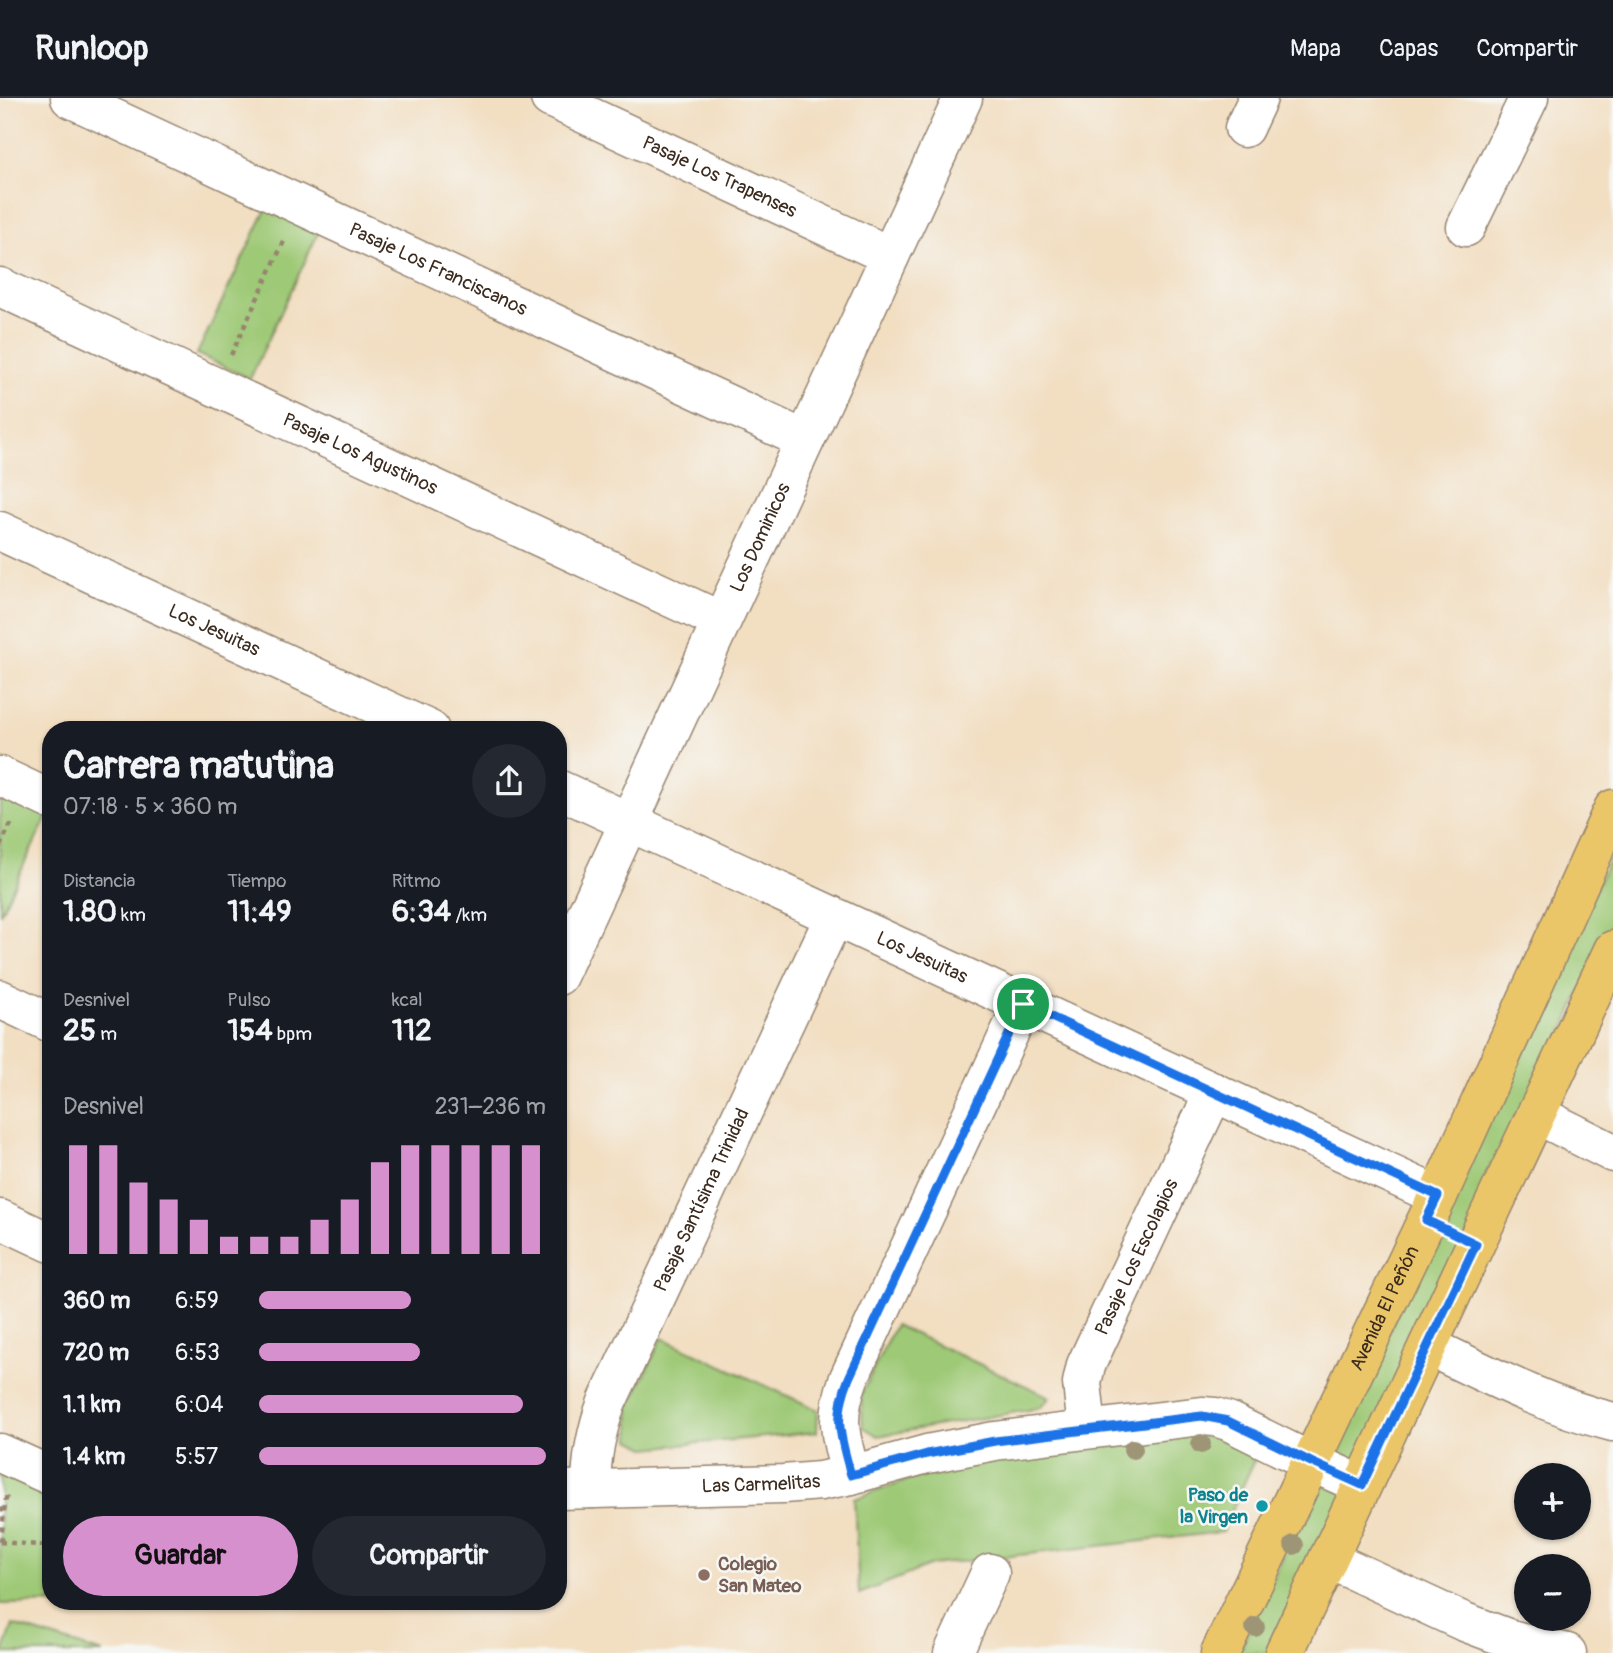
<!DOCTYPE html>
<html lang="es">
<meta charset="utf-8">
<style>
:root{--surface:#171b24;--page:#242831;--text:#f1f3f6;--muted:#9ea1a6;--line:#363941;--accent:#d690ce}
body{margin:0;font-family:Pangolin,sans-serif;background:var(--page);color:var(--text);height:100vh;display:flex;flex-direction:column;font-size:26px;white-space:nowrap}
*{box-sizing:border-box;margin:0}
p{font-size:23px;color:var(--muted)}
.icon{flex:none;width:38px;height:38px;fill:none;stroke:currentColor;stroke-width:2;stroke-linecap:round;stroke-linejoin:round}
.map{position:relative;flex:1;overflow:hidden}
.panel{position:absolute;left:42px;top:623px;width:525px;height:889px;display:flex;flex-direction:column;background:var(--surface);border-radius:28px;box-shadow:0 2px 5px #0004}
.panel>*{flex:none}
.controls{position:absolute;left:1514px;top:1365px;display:grid;gap:14px}
.controls a{display:grid;place-items:center;width:77px;height:77px;border-radius:50%;background:var(--surface);box-shadow:0 2px 5px #0004;font-size:35px}
.pin{position:absolute;display:grid;place-items:center;width:60px;height:60px;color:#fff;margin:-30px;border:4px solid #fff;border-radius:50%;box-shadow:0 2px 7px #0007}
.round{display:grid;place-items:center;flex:none;width:74px;height:74px;border-radius:37px;background:var(--page)}
.overview{display:flex;align-items:center;justify-content:space-between;height:119px;padding:0 21px}
h1{font-size:38px;font-weight:700;line-height:52px}
.metrics{display:grid;grid-template-columns:repeat(3,1fr);gap:10px;height:119px;padding:7px 21px}
.metrics div{display:grid;align-content:center}
.metrics b{font-size:30px;font-weight:700}
.metrics small{font-size:19px;font-weight:400}
.metrics p{font-size:19px}
.chart{height:196px;padding:14px 21px}
.chart p{display:flex;justify-content:space-between}
.chart svg{width:100%;height:126px;margin-top:7px;stroke:var(--accent);stroke-width:6}
.action{display:flex;gap:14px;margin-top:auto;padding:14px 21px}
.action a{flex:1;height:80px;border-radius:42px;background:var(--accent);color:#111;font-size:28px;font-weight:700;line-height:80px;text-align:center}
.action a+a{background:var(--page);color:var(--text)}
ul{padding:0 21px;list-style:none;font-size:23px}
li{display:grid;grid-template-columns:112px 84px 1fr;align-items:center;height:52px}
li i{height:18px;border-radius:9px;background:var(--accent)}
header{display:flex;align-items:center;gap:42px;box-sizing:border-box;height:98px;padding:0 35px;background:var(--surface);border-bottom:2px solid var(--line)}
header strong{font-size:33px}
nav{display:flex;gap:38px;margin-inline-start:auto;font-size:24px}
.map>svg:first-child{display:block}
.green{fill:#9ec976;stroke:#6c7a4a;stroke-width:2}
.lines{fill:none;stroke-linecap:round;stroke-linejoin:round}
.minor-casing{stroke:#968470;stroke-width:41}
.major-casing{stroke:#968470;stroke-width:41}
.path{stroke:#968470;stroke-width:4.5;stroke-dasharray:5 5;stroke-linecap:butt}
.minor{stroke:#fff;stroke-width:38}
.major{stroke:#ebc669;stroke-width:38}
.tree{fill:#9e9576}
.route-casing{stroke:#fff;stroke-width:14}
.route{stroke:#1a73e8;stroke-width:9}
.culture-dot{fill:#0f9aa8;stroke:#f6f6f2;stroke-width:2.5}
.education-dot{fill:#8d6e63;stroke:#f6f6f2;stroke-width:2.5}
.labels{text-anchor:middle;dominant-baseline:central;stroke-width:5;stroke-linejoin:round;paint-order:stroke}
.street-label{font-size:19px;fill:#3b2a1e;stroke:#f6f6f2}
.culture-label{font-size:19px;font-weight:bold;fill:#0d838f;stroke:#f6f6f2;text-anchor:end}
.education-label{font-size:19px;font-weight:bold;fill:#785e54;stroke:#f6f6f2;text-anchor:start}
</style>
<header>
<strong>Runloop</strong>
<nav><a>Mapa</a><a>Capas</a><a>Compartir</a></nav>
</header>
<div class="map">
<svg width="1613" height="1555" viewBox="0 0 1613 1555">
<rect width="100%" height="100%" fill="#f6f6f2"/>
<filter id="ink" filterUnits="userSpaceOnUse"><feTurbulence type="fractalNoise" baseFrequency=".0143" numOctaves="2"/><feDisplacementMap in="SourceGraphic" scale="14" xChannelSelector="R" yChannelSelector="G"/><feConvolveMatrix kernelMatrix="1 2 1 2 8 2 1 2 1" color-interpolation-filters="sRGB"/></filter>
<filter id="wash" filterUnits="userSpaceOnUse"><feTurbulence type="fractalNoise" baseFrequency=".00686" numOctaves="4" result="noise"/><feDisplacementMap in="SourceGraphic" scale="28" xChannelSelector="R" yChannelSelector="G"/><feGaussianBlur stdDeviation="1.57" result="paint"/><feColorMatrix in="noise" values="0 0 0 0 0 0 0 0 0 0 0 0 0 0 0 0 0 1.4 0 .05"/><feComposite in="paint" operator="in"/></filter>
<g filter="url(#wash)">
<rect width="100%" height="100%" fill="#f2dec1"/>
<path class="green" d="M 268,107 L 320,131 L 250,281 L 197,256 Z
M 0,689 L 50,713 L 0,816 Z
M 1613,753 L 1613,824 L 1277,1555 L 1238,1555 Z
M 895,1227 L 1050,1299 L 1040,1310 L 878,1338 L 863,1329 L 861,1297 Z
M 662,1240 L 818,1312 L 817,1334 L 646,1350 L 631,1342 L 629,1310 Z
M 1184,1337 L 1217,1338 L 1259,1352 L 1222,1434 L 931,1467 L 859,1496 L 854,1401 L 923,1377 L 968,1363 Z
M 0,1371 L 51,1394 L 51,1503 L 205,1504 L 0,1506 Z
M 13,1527 L 103,1555 L 3,1555 Z"/>
</g>
<g filter="url(#ink)">
<g class="lines">
<defs>
<g id="minor">
<path id="s1" d="M 70,0 L 805,342"/>
<path id="s2" d="M 550,0 L 890,158"/>
<path d="M 1244,30 L 1258,0"/>
<path d="M 1466,129 L 1529,0"/>
<path id="s3" d="M 0,189 L 721,523"/>
<path id="s4" d="M 0,433 L 430,632"/>
<path d="M 0,678 L 51,702"/>
<path id="s5" d="M 558,691 L 1438,1098"/>
<path id="s6" d="M 558,878 L 963,0"/>
<path d="M 0,901 L 51,925"/>
<path d="M 1536,1016 L 1613,1055"/>
<path d="M 0,1121 L 51,1145"/>
<path d="M 1428,1248 C 1488,1277 1548,1308 1613,1324"/>
<path id="s7" d="M 1087,1331 L 1082,1285 L 1086,1267 L 1214,994"/>
<path d="M 0,1355 L 51,1378"/>
<path d="M 851,1377 C 840,1338 834,1320 849,1280 L 1023,906"/>
<path id="s8" d="M 591,1391 C 591,1360 596,1333 607,1304 L 834,819"/>
<path id="s9" d="M 558,1392 L 783,1386 L 820,1383 L 851,1377 L 927,1356 L 995,1343 L 1202,1318 L 1215,1319 L 1228,1323 L 1311,1364 L 1362,1387"/>
<path d="M 1328,1461 L 1462,1523 L 1510,1541 L 1567,1555"/>
<path d="M 953,1555 L 990,1475"/>
</g>
<g id="major">
<path id="s10" d="M 1220,1555 L 1438,1098 L 1613,711"/>
<path d="M 1284,1555 L 1613,852"/>
</g>
</defs>
<use href="#minor" class="minor-casing"/>
<use href="#major" class="major-casing"/>
<path class="path" d="M 231,257 L 285,141
M 0,748 L 12,724
M 0,1411 L 4,1413 L 1,1444
M 4,1413 L 7,1396
M 0,1444 L 51,1448"/>
<use href="#minor" class="minor"/>
<use href="#major" class="major"/>
</g>
<g class="tree">
<circle cx="1201" cy="1346" r="10"/>
<circle cx="1133" cy="1351" r="10"/>
<circle cx="1294" cy="1447" r="10"/>
<circle cx="1255" cy="1529" r="10"/>
</g>
</g>
<g class="lines" filter="url(#ink)">
<defs>
<path id="route" d="M 1023,906 L 1438,1098 L 1426,1122 L 1476,1146 L 1362,1387 L 1311,1364 L 1228,1323 L 1202,1318 L 995,1343 L 927,1356 L 851,1377 C 840,1338 833,1319 849,1280 Z"/>
</defs>
<use href="#route" class="route-casing"/>
<use href="#route" class="route"/>
</g>
<circle class="culture-dot" cx="1262" cy="1408" r="7"/>
<circle class="education-dot" cx="704" cy="1477" r="7"/>
<g class="labels">
<g class="street-label">
<text stroke="none"><textPath href="#s2" startOffset="187">Pasaje Los Trapenses</textPath></text>
<text stroke="none"><textPath href="#s1" startOffset="406">Pasaje Los Franciscanos</textPath></text>
<text stroke="none"><textPath href="#s3" startOffset="397">Pasaje Los Agustinos</textPath></text>
<text stroke="none"><textPath href="#s6" startOffset="483">Los Dominicos</textPath></text>
<text stroke="none"><textPath href="#s4" startOffset="236">Los Jesuitas</textPath></text>
<text stroke="none"><textPath href="#s5" startOffset="401">Los Jesuitas</textPath></text>
<text stroke="none"><textPath href="#s8" startOffset="312">Pasaje Santísima Trinidad</textPath></text>
<text stroke="none"><textPath href="#s7" startOffset="184">Pasaje Los Escolapios</textPath></text>
<text stroke="none"><textPath href="#s10" startOffset="382">Avenida El Peñón</textPath></text>
<text stroke="none"><textPath href="#s9" startOffset="203">Las Carmelitas</textPath></text>
</g>
<g class="culture-label">
<text x="1248" y="1397">Paso de<tspan x="1248" dy="22">la Virgen</tspan></text>
</g>
<g class="education-label">
<text x="718" y="1466">Colegio<tspan x="718" dy="22">San Mateo</tspan></text>
</g>
</g>
</svg>
<div class="controls">
<a>+</a>
<a>−</a>
</div>
<div class="pin" style="left:1023px;top:906px;background:#1e9e55"><svg class="icon" aria-label="arrive" viewBox="0 0 24 24"><path d="M6 21V4h12l-3 4 3 4H6"/></svg></div>
<section class="panel">
<div class="overview"><div><h1>Carrera matutina</h1><p>07:18 · 5 × 360 m</p></div><a class="round"><svg class="icon" aria-label="share" viewBox="0 0 24 24"><path d="M12 15V3M7 8l5-5 5 5M5 13v7h14v-7"/></svg></a></div>
<div class="metrics">
<div><p>Distancia</p><b>1.80<small> km</small></b></div>
<div><p>Tiempo</p><b>11:49</b></div>
<div><p>Ritmo</p><b>6:34<small> /km</small></b></div>
</div>
<div class="metrics">
<div><p>Desnivel</p><b>25<small> m</small></b></div>
<div><p>Pulso</p><b>154<small> bpm</small></b></div>
<div><p>kcal</p><b>112</b></div>
</div>
<div class="chart"><p><span>Desnivel</span>231–236 m</p>
<svg viewBox="0 0 160 44" preserveAspectRatio="none"><path d="M5 44V6M15 44V6M25 44V19M35 44V25M45 44V32M55 44V38M65 44V38M75 44V38M85 44V32M95 44V25M105 44V12M115 44V6M125 44V6M135 44V6M145 44V6M155 44V6"/></svg>
</div>
<ul>
<li><b>360 m</b>6:59<i style="width:53%"></i></li>
<li><b>720 m</b>6:53<i style="width:56%"></i></li>
<li><b>1.1 km</b>6:04<i style="width:92%"></i></li>
<li><b>1.4 km</b>5:57<i style="width:100%"></i></li>
</ul>
<div class="action"><a>Guardar</a><a>Compartir</a></div>
</section>
</div>
